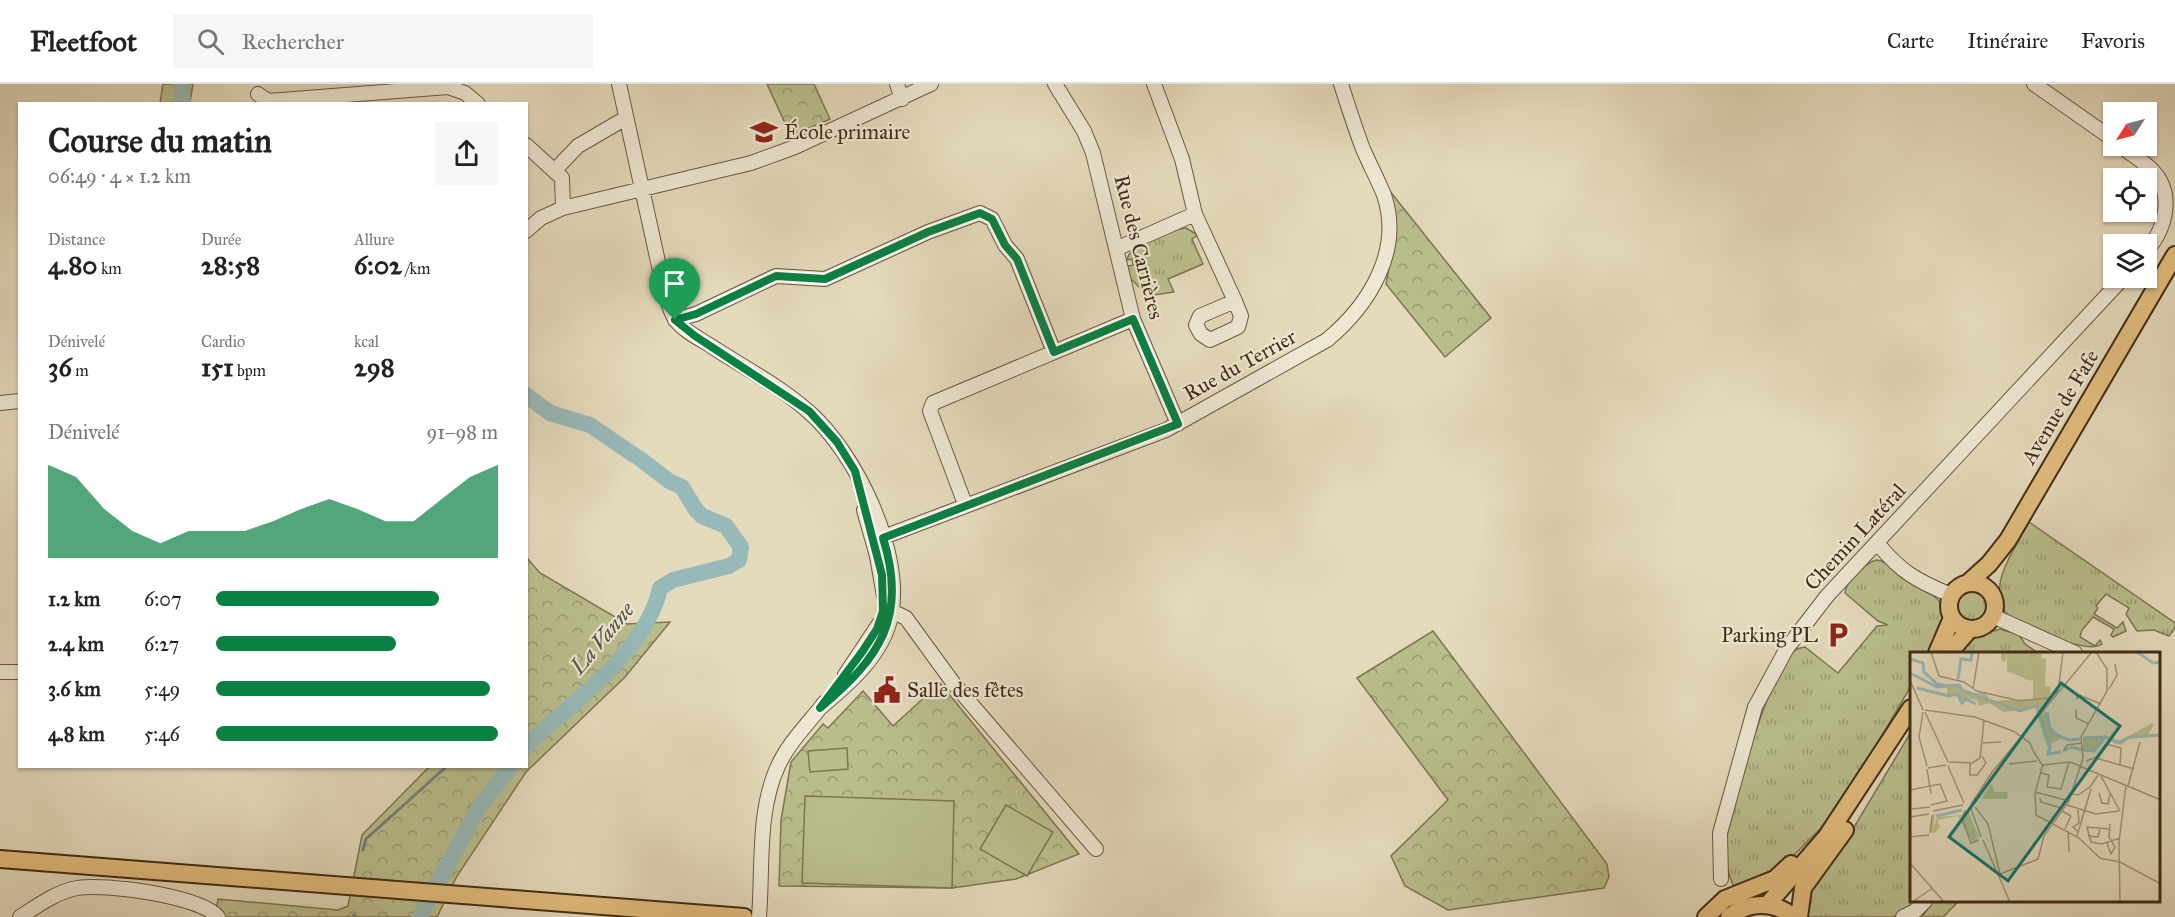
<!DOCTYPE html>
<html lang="fr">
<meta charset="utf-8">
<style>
:root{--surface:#fff;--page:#f6f6f6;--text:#222;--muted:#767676;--line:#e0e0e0;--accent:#0b8043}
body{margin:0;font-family:"IM FELL Great Primer",serif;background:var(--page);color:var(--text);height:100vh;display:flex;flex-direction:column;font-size:22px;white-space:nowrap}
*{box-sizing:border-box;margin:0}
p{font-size:20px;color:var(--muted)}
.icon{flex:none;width:33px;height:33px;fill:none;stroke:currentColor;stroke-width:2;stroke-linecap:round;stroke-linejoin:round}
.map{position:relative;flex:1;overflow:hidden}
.drawer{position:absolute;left:18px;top:18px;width:510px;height:666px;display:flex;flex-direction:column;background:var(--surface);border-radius:0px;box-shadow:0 2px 4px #0004}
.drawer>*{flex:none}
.needle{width:39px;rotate:234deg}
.tools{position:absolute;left:2103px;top:18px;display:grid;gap:12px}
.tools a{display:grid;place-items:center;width:54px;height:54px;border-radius:0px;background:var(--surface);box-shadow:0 2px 4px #0004;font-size:30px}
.pin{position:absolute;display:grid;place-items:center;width:51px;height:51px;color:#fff;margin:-62px -26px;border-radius:50% 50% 50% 0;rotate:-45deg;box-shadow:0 0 6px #0007}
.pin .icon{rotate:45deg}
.round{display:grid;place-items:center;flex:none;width:63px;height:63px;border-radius:0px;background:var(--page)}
.overview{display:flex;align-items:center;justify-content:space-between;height:102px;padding:0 30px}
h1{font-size:33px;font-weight:700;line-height:45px}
.metrics{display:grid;grid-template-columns:repeat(3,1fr);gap:9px;height:102px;padding:6px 30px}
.metrics div{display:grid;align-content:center}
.metrics b{font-size:26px;font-weight:700}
.metrics small{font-size:16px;font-weight:400}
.metrics p{font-size:16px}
.chart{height:168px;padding:12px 30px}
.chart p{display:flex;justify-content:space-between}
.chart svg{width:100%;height:108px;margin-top:6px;fill:var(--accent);opacity:.7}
ul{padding:0 30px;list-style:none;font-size:20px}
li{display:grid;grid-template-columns:96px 72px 1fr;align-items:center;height:45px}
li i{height:15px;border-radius:8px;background:var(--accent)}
header{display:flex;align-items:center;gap:36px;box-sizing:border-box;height:84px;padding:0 30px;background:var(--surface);border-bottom:2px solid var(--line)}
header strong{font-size:28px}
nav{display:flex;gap:33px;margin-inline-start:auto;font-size:21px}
.search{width:420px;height:54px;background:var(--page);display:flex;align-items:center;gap:15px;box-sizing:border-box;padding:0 21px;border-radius:0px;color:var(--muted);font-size:22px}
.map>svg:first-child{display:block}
.grass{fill:url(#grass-tufts);stroke:#7e7551;stroke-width:1.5}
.forest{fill:url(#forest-crowns);stroke:#7e7551;stroke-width:1.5}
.garden{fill:#babe8d;stroke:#7e7551;stroke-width:1.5}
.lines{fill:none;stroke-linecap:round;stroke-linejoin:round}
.stream{stroke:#758177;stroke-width:3}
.river{stroke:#97b9b8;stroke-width:16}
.minor-casing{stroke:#6a583f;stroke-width:16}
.major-casing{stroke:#412c15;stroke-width:20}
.minor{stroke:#ede7d3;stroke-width:14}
.major{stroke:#e2bd7e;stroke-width:16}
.route-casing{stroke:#fff;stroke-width:12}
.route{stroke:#0b8043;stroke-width:8}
.labels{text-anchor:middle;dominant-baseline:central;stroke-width:4.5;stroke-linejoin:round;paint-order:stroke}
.poi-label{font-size:21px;fill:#412c15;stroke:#ede7d3;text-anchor:start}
.street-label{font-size:21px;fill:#412c15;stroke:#ede7d3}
.water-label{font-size:22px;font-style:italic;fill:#564f3e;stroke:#ede7d3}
.inset-river{fill:none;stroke:#97b9b8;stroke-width:3}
.inset-road{fill:none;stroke:#a39479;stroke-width:1.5}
.view{fill:#0f766e;fill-opacity:0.15;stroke:#0f766e;stroke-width:3}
.inset-edge{fill:none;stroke:#412c15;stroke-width:3}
</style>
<header>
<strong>Fleetfoot</strong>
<div class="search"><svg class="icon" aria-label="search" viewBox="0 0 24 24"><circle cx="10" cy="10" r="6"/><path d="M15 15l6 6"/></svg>Rechercher</div>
<nav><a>Carte</a><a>Itinéraire</a><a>Favoris</a></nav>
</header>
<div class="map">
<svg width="2175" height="833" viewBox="0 0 2175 833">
<defs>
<pattern id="grass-tufts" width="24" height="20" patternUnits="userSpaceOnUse" patternTransform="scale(1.5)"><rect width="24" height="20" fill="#babe8d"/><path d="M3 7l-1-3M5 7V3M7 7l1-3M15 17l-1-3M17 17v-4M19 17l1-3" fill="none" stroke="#999b72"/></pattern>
<pattern id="forest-crowns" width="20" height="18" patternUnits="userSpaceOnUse" patternTransform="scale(1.5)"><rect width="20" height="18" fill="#babe8d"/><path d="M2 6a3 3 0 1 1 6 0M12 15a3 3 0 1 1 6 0" fill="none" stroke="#999b72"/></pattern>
</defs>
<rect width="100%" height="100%" fill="#e4dabc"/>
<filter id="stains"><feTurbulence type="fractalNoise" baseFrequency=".00333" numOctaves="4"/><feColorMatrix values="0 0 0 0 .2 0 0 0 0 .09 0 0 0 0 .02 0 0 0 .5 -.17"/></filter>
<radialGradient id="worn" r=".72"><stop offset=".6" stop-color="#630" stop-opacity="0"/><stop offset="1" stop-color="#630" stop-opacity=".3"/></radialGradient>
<path class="grass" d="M 1186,144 L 1198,151 L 1192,155 L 1203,180 L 1168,195 L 1174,208 L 1148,212 L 1130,194 L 1128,182 L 1133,181 L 1132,175 L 1127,176 C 1128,162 1172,144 1186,144 Z
M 2029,438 L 2175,539 L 2175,544 L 2169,552 L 2154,546 L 2137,547 L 2126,530 L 2129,524 L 2106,510 L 2096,522 L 2098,524 L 2094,530 L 2117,544 L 2123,538 L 2126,547 L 2113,553 L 2111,551 L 2114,545 L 2093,533 L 2082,546 L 2080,553 L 2095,562 L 2100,556 L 2102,560 C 2087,571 2022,543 2008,531 C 2004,527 2001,521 2000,515 C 1995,490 2018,459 2029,438 Z
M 1876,476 C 1887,476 1893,488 1902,494 C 1912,501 1925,505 1935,513 C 1953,527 1937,554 1929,569 L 1911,569 L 1911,602 L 1870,672 L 1822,743 L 1779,786 L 1735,805 C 1726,788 1725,772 1727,752 C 1732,717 1768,597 1790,571 C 1794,565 1799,564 1805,563 L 1838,589 L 1877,542 L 1888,541 L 1878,537 L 1845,509 C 1846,497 1864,480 1876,476 Z
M1955 522a17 17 0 1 1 34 0a17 17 0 1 1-34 0Z
M 2000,545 L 2019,551 L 2025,560 L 2038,569 L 1959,569 L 1977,552 Z
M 1911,648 L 1911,816 L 1921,817 L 1903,831 L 1893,833 L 1806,833 L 1806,812 L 1844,760 Z
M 1933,817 L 1959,817 L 1943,833 L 1922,833 Z"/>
<path class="forest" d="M 163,0 L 193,0 L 190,19 L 160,19 Z
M 767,0 L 814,0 L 830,35 L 791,52 Z
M 1389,106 L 1491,234 L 1445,273 L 1386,200 L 1391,174 Z
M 527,474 L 540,489 L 627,540 L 670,538 L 625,593 L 526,688 L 457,792 L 437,833 L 222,833 L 216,827 L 218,815 L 338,826 L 348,822 L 362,751 L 429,683 L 526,682 Z
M 1433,547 L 1607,780 L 1609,793 L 1604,804 L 1448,826 L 1405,802 L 1391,772 L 1448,716 L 1357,594 Z
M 940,599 L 1079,770 L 1016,795 L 952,804 L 779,802 L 781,736 L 791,678 L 823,640 L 828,644 L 863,607 L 893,642 Z"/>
<path class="garden" d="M 847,664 L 848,685 L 810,688 L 808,667 Z
M 805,712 L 954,717 L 952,804 L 802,799 Z
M 1006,721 L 1053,748 L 1027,792 L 980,765 Z"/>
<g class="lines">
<path class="stream" d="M 363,766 L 366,755 L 447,682
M 353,833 L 354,831"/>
<path class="river" d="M 181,0 L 183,20
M 526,311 L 550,329 L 590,341 L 634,371
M 526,663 C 536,651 550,641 561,631 C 598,598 650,554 660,504 L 673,496 L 729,482 L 739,476 L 741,463 L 726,442 L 702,432 L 696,426 L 682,403 L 669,397 L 639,374
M 420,833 L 477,726 L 511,682"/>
<defs>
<path id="minor" d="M 619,0 L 664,205 C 667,214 669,226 675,235 C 682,246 700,255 711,262 C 743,283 780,302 809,328 C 856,369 904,469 891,532 C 883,571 849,600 820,624
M 897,0 L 902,15
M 1055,0 L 1084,47 L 1093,69 L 1133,235 L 1178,340
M 1154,0 L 1182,75 L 1195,130 L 1235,217 L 1200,232 L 1196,241 L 1201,250 L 1210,256 L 1238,243 L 1241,232 L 1235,217
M 2034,0 L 2114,56
M 258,10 L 268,17 L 448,3 L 465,9 L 478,20
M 526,61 L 562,94 L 563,124
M 2120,62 C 2130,69 2141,76 2150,84 C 2175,107 2167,144 2146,167
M 555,86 L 578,62 L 619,38 L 627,36
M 526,147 L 541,134 L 563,124 L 751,79 L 795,63 L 931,0
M 1118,164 L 1195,130
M 675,236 L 696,230 L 776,192 L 825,195 L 928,148 L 980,129 L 992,135 L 1005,161 L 1017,175 L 1054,268
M 0,319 L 20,317
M 965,420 L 930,327 L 933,319 L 1133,235
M 864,426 L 877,472 L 884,512
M 873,457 L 1166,346 L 1327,256 C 1369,221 1403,167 1384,111 C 1378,96 1370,81 1363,65 C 1355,44 1348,22 1341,0
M 1878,460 C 1901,488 1917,497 1951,511
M 891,531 L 898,530 L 906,534 L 954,600 L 1096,765
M 1993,532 L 2075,569
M 0,588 L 20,588
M 845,591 L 879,540
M 1721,795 L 1720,749 L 1755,623 L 1787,564 L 1827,512 L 2123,194
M 20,833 C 37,822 56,808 77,804 C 105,799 200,812 218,833
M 759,833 C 763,785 757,727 778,682 C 789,658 808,640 824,619
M 1903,833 L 1915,827 L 1926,816"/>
<path id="major" d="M1949 522a23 23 0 1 1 46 0a23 23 0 1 1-46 0Z
M 1968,499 L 1989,480 L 2008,456 L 2175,171
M 1937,569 L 1952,534
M 1949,569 L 1970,545
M 0,775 L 744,833
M 1767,821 L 1827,752 L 1911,624
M 1706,833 L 1725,815 L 1775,795 L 1791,780
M 1729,833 C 1749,817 1774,817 1794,833
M 1799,833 L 1803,804 L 1845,746"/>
</defs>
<use href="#minor" class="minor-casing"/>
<use href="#major" class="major-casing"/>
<use href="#minor" class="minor"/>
<use href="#major" class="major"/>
</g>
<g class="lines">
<defs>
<path id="route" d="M 980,129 L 992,135 L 1005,161 L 1017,175 L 1054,268 L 1133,235 L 1178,340 L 883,454 C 908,533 880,574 820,624 L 862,568 L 877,545 L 883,527 L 882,491 L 855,387 L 837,358 L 809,327 L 695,252 L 675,236 L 696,230 L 776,192 L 825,195 L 928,148 Z"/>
</defs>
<use href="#route" class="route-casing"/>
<use href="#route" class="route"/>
</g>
<defs>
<symbol id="school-bare" viewBox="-9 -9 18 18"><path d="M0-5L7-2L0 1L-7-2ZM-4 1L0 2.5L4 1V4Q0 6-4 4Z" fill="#8f2418" stroke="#ede7d3" stroke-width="2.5" paint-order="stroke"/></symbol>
<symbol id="parking-bare" viewBox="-9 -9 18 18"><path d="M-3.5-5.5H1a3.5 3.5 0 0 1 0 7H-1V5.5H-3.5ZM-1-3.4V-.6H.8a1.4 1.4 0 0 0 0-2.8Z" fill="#8f2418" stroke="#ede7d3" stroke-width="2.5" paint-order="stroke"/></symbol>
<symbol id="civic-bare" viewBox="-9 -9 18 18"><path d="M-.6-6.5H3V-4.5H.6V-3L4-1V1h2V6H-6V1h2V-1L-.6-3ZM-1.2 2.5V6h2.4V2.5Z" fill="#8f2418" stroke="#ede7d3" stroke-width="2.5" paint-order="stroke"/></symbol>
</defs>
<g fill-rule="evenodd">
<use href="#school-bare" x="745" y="29" width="38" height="38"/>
<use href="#parking-bare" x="1819" y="532" width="38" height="38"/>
<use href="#civic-bare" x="868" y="587" width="38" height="38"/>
</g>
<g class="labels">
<g class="poi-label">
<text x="784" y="48">École primaire</text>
<text x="1818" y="551" text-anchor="end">Parking PL</text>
<text x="907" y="606">Salle des fêtes</text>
</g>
<g class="street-label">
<text transform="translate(1139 163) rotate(76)">Rue des Carrières</text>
<text transform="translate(1240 281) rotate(-29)">Rue du Terrier</text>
<text transform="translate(2060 323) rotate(-59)">Avenue de Fafe</text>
<text transform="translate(1855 453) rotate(-47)">Chemin Latéral</text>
</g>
<g class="water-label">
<text transform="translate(602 554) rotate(-50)">La Vanne</text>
</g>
</g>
<g transform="translate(1910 568)">
<rect width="250" height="250" fill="#e4dabc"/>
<path d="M 58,159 L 68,183 L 67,189 L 62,189 L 48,164 L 27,168 L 30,176 L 24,181 L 21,180 L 21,171 L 23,163 L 25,161 L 23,179 L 27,165 L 53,163 Z" fill="#babe8d"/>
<path d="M 97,2 L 116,5 L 114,26 L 97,19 ZM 41,32 L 64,41 L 76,41 L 80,49 L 140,46 L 134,56 L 141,75 L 152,86 L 137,94 L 125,56 L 94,60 L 79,51 L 69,54 L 67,48 L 58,46 L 53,52 L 48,43 L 37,44 L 37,33 ZM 242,71 L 244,73 L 238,82 L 250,84 L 218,87 L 212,93 L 194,85 L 184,98 L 173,97 L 173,85 L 199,84 L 210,89 ZM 81,132 L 85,140 L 98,140 L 97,147 L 71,147 Z" fill="#babe8d"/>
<path d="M 91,0 L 132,0 L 131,6 L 136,7 L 135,34 L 141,35 L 140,46 L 123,47 L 123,29 L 114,27 L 116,5 L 97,2 L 95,10 L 91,8 Z" fill="#babe8d"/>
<path class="inset-river" d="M 227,0 L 243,11 L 251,10M 0,7 L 13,11 L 14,20 L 27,32 L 38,34M 0,21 L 27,35 L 49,33 L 53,39 L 110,59 L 127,53 L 140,95 L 138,102 L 151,100M 48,27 L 51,7 L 61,8 L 62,0M 7,36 L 39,44 L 47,42 L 52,51 L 56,47 L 66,52M 137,60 L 140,77 L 146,83 L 159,88 L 170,87M 173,86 L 195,85M 173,98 L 184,99 L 195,85 L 207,91 L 220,85 L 251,83M 153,99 L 162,95 L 172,98M 26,164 L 52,158"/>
<path class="inset-road" d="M 21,0 L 29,24 L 54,30 L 67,39 L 110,49 L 140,46 L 148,39 L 153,0M 0,28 L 13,58M 63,37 L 69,0M 199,37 L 207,23 L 205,12M 166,47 L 169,43 L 191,52M 166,57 L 166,66 L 179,72M 15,58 L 65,65 L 103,79 L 120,91 L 124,101M 13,60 L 9,85 L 17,114M 15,60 L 38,110M 73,91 L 91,90M 154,98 L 157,93 L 172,91M 124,100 L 132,113 L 160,110 L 251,148M 186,106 L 224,117M 176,109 L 187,105 L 196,92 L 211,96 L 210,113M 39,110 L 62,111 L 70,106 L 74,68M 60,111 L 60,123 L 67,123 L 76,111 L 72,104M 99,112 L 127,109M 133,112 L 125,141 L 126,163 L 169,186 L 190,206 L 210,210 L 251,232M 38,114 L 54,151M 18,116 L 36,113M 17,117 L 21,142M 131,121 L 139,123 L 137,135M 191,124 L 210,159M 218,134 L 230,90M 137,135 L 151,137 L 159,110M 0,138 L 30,132 L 37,149 L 21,153M 125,140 L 159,149M 189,141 L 192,151 L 198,152 L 200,142M 162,142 L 168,143 L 180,135 L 188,123M 130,146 L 131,150 L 154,157M 61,152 L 83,119 L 182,0M 157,153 L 186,162 L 209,159M 65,155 L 78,172 L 90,222 L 128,207 L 134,184 L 159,149 L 173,106 L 171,85 L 197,39 L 197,17 L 186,0M 2,157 L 20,155M 61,157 L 71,185M 55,158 L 52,167 L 61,191 L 69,188M 168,158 L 169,171 L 163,175 L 168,180M 23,159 L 53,153M 152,159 L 161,164 L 155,177M 0,165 L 19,162M 176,175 L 200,177M 177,175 L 181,190 L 192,192 L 210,186M 158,179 L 159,200M 20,181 L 22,163M 167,184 L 181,137M 178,184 L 188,185 L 190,176M 0,185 L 19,183M 73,188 L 100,250M 197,191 L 201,202 L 205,195 L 199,185 L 200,172M 0,211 L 34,250M 2,250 L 23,236M 210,250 L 209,190 L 216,133"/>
<path class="view" d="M 151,31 L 210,74 L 98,229 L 39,185 Z"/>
<rect width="250" height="250" class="inset-edge"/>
</g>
<rect width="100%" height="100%" filter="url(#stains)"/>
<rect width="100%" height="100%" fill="url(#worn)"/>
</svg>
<div class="tools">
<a><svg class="needle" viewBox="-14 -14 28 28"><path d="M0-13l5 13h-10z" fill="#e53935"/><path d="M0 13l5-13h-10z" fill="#767676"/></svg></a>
<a><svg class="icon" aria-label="locate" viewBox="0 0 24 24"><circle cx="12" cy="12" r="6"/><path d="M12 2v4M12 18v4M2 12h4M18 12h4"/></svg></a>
<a><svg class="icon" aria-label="layers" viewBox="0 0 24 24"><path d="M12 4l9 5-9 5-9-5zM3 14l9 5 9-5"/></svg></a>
</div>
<div class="pin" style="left:675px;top:236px;background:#1e9e55"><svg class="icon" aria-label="arrive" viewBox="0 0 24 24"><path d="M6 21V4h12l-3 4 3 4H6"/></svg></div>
<section class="drawer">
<div class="overview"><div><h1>Course du matin</h1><p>06:49 · 4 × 1.2 km</p></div><a class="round"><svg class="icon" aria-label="share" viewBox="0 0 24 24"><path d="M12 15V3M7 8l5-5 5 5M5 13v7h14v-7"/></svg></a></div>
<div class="metrics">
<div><p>Distance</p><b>4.80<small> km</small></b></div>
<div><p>Durée</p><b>28:58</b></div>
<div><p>Allure</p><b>6:02<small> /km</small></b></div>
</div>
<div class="metrics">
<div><p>Dénivelé</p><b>36<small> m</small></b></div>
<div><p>Cardio</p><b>151<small> bpm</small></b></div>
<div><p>kcal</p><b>298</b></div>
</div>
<div class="chart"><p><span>Dénivelé</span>91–98 m</p>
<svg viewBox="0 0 160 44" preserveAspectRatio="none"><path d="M0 44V6L10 11L20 24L30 33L40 38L50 33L60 33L70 33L80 29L90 24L100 20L110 24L120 29L130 29L140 20L150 11L160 6V44z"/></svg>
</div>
<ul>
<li><b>1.2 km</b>6:07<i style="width:79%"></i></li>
<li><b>2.4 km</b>6:27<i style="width:64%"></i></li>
<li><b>3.6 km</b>5:49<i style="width:97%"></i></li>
<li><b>4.8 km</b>5:46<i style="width:100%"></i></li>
</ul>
</section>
</div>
